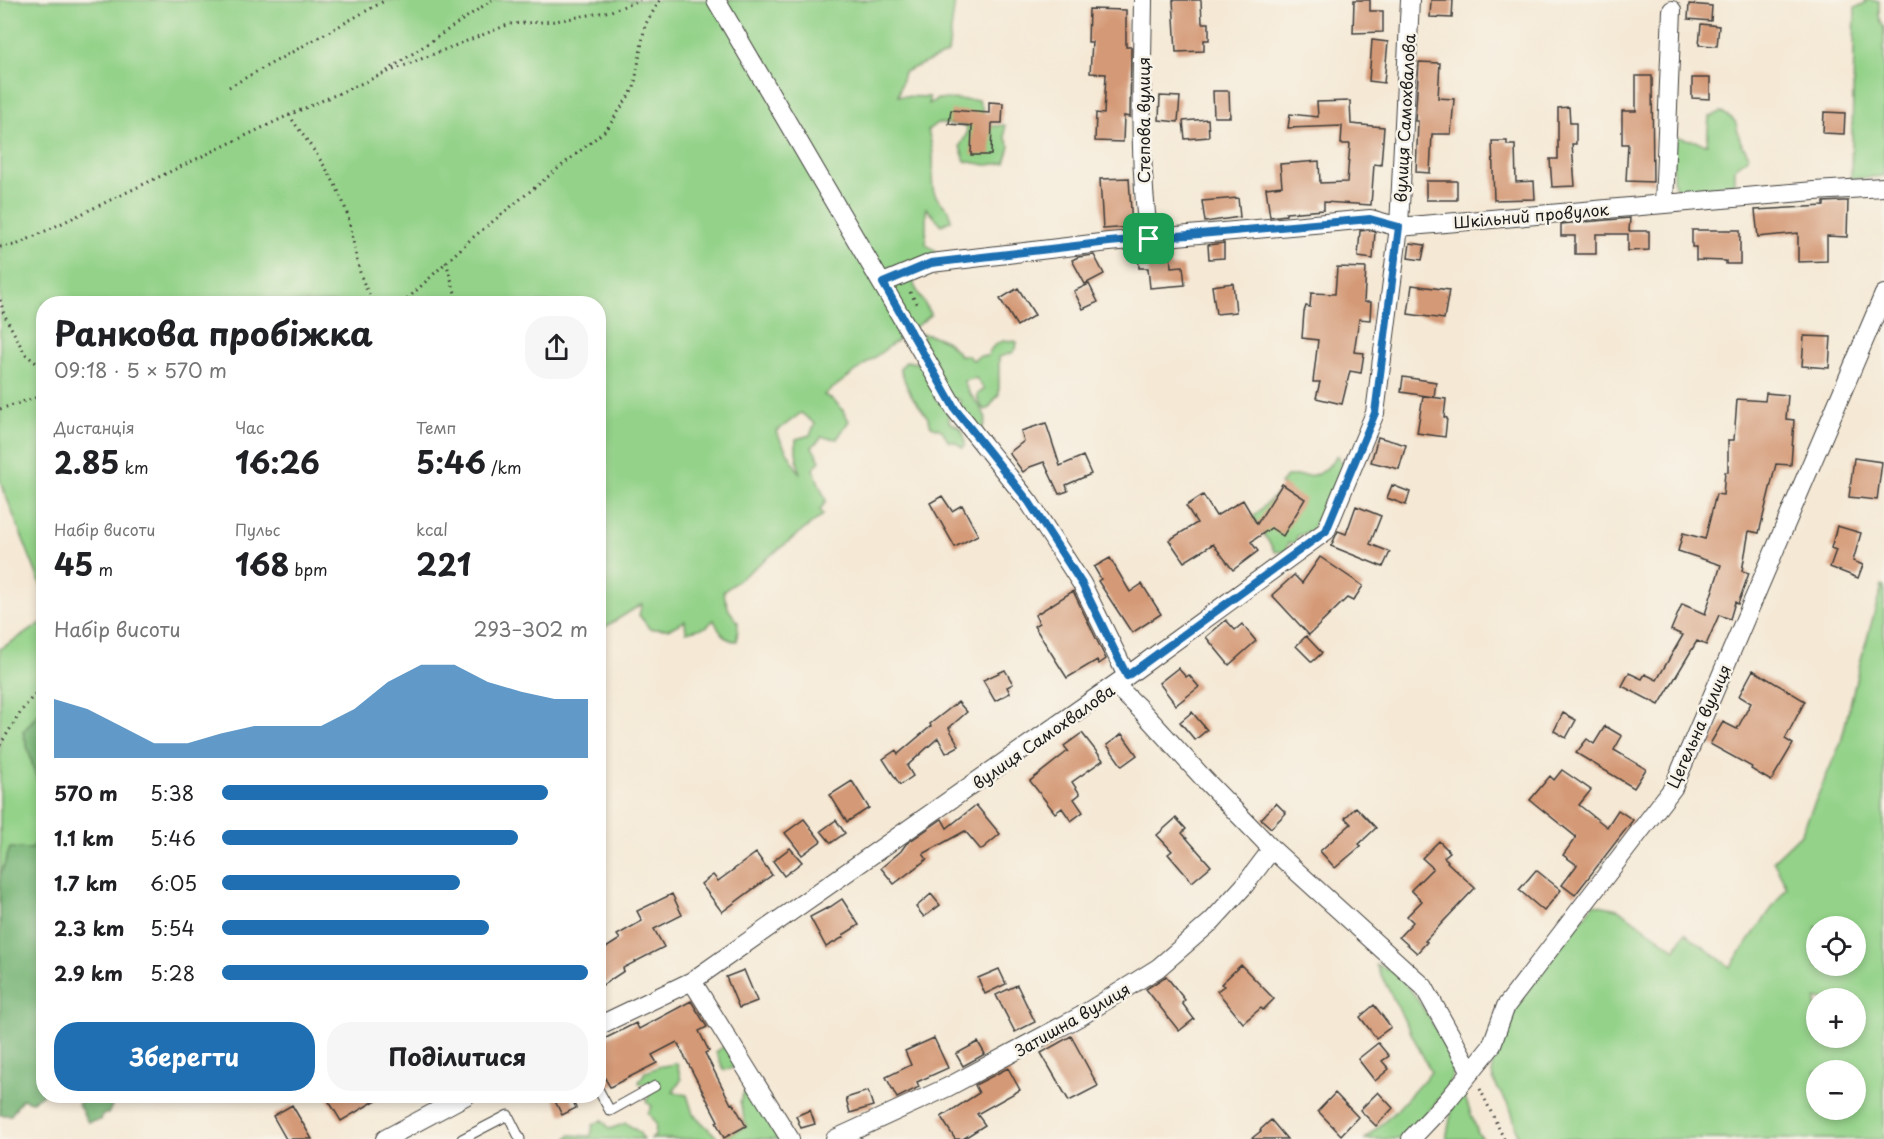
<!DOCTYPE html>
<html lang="uk">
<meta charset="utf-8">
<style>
:root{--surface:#fff;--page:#f6f6f6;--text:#202124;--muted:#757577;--accent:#1f6fb2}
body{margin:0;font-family:"Playpen Sans",sans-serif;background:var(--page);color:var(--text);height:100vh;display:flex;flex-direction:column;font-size:22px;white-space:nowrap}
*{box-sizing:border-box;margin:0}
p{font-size:20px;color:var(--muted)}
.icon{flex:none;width:33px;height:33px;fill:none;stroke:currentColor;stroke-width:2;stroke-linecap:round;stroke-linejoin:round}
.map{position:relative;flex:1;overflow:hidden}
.drawer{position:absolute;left:36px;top:296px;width:570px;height:807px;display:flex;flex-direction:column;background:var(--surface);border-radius:24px;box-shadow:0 3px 9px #0003}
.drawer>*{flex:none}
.tools{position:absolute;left:1806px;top:916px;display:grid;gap:12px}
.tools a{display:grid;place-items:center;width:60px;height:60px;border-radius:50%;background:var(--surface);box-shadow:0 3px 9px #0003;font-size:30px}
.pin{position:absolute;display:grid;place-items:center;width:51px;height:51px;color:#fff;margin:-26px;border-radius:12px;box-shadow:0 3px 9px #0006}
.round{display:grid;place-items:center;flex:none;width:63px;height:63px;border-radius:24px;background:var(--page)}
.head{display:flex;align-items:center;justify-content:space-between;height:102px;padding:0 18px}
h1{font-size:33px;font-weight:700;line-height:45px}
.metrics{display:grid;grid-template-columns:repeat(3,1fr);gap:9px;height:102px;padding:6px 18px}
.metrics div{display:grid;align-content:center}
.metrics b{font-size:30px;font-weight:700}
.metrics small{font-size:16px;font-weight:400}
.metrics p{font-size:16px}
.chart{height:168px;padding:12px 18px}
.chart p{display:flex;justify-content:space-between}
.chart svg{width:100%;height:108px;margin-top:6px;fill:var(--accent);opacity:.7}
.action{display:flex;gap:12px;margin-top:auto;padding:12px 18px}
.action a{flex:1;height:69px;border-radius:24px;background:var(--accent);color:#fff;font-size:24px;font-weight:700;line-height:69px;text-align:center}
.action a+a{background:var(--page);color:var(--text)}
ul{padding:0 18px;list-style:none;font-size:20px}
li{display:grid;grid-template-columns:96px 72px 1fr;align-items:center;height:45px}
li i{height:15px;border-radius:8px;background:var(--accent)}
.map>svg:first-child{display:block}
.green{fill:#93d288;stroke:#587752;stroke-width:1.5;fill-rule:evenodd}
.forest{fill:#76b474;stroke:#496848;stroke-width:1.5}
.building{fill:#d49976}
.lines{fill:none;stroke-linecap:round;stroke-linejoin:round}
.service-casing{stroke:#3d3b38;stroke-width:11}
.minor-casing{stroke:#3d3b38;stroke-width:20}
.path{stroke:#3d3b38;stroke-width:3;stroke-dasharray:1.5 4.5;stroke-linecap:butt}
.service{stroke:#fff;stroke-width:9}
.minor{stroke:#fff;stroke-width:18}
.route-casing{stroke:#fff;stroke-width:12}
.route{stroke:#1f6fb2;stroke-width:8}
.labels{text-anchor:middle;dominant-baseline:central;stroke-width:5;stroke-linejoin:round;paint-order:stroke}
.street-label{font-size:16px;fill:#1c1c1c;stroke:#f7f3e8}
</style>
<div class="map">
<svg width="1884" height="1139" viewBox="0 0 1884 1139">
<rect width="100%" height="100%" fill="#f7f3e8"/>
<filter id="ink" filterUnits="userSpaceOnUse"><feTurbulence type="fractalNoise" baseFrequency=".0167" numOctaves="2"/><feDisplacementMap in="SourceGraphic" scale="12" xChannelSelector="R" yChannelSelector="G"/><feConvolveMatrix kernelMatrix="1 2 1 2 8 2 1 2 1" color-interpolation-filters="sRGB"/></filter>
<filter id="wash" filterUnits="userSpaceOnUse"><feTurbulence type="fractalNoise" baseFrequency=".008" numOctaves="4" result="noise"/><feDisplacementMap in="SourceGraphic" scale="24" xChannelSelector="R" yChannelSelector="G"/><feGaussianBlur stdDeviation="1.35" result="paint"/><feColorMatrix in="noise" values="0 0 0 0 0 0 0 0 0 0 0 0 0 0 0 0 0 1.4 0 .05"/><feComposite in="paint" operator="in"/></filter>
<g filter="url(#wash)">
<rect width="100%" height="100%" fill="#f5e9d6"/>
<path class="green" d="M 0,0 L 955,0 L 948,53 L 904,72 L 898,96 L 929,97 L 929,104 L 937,99 L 979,100 L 984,113 L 983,127 L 1005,125 L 1005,137 L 1010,146 L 1005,163 L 986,165 L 965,161 L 960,146 L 967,133 L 966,126 L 937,123 L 928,130 C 930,138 932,146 933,154 C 935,182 924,189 949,210 L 951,220 L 942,225 L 926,208 L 926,244 L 940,255 L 918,260 L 914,285 L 931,315 L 824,395 C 837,401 842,408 849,421 L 837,439 L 822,437 L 812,447 L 820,461 L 813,469 L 826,501 L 820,510 L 823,515 L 723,592 L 729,610 L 738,622 L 737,641 C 724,641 719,631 714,620 L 706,627 L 686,632 L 685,621 L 669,629 L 650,629 L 639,615 L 642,604 L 599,631 L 598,303 L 44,303 L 43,590 L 0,481 ZM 801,413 L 815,424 L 810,435 L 796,439 L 796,452 L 800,474 L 776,432 Z
M 1865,0 L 1879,1 L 1879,16 L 1884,29 L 1884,176 L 1851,179 L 1855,8 L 1865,3 Z
M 1721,112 C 1741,122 1734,122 1740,140 C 1742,147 1748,149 1748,158 L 1735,168 L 1735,183 L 1692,191 L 1676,188 L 1673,179 L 1672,142 L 1678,137 L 1707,144 L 1709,117 Z
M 922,334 C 939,336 950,341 959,355 L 967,355 L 973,360 L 980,356 L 988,356 C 991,343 1004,338 1017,342 L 1016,349 L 1012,353 L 999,357 L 999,394 L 988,409 L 985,410 C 980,406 978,401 977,395 L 984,389 L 976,378 L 964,381 C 967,396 982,404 986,419 L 983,427 L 977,433 L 960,409 L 960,400 L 937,395 L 935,398 C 944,406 950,410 949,422 C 962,428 965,431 965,445 L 963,448 L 955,442 L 948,441 L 942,430 L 931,426 C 929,416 920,407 913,398 C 908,391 903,377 900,368 L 907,361 L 921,364 L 924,349 Z
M 1337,455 L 1343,464 C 1339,487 1327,486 1328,512 L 1319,515 L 1311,531 L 1297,536 L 1296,542 L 1288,543 L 1286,551 L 1275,552 L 1253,517 L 1284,486 L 1280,484 L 1287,476 C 1314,475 1321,480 1337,455 Z
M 1882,586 L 1884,587 L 1884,1139 L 1518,1139 C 1516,1129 1514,1117 1510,1108 C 1504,1097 1492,1084 1492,1071 C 1492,1022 1565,943 1594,904 L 1618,909 L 1675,949 L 1685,933 L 1730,967 L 1787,887 L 1773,861 L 1801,834 L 1841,742 L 1860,663 ZM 1816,927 L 1856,927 L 1856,966 L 1816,966 ZM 1816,999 L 1856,999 L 1856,1038 L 1816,1038 ZM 1816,1071 L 1856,1071 L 1856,1110 L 1816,1110 Z
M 43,622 L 43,708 L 23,732 L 37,780 L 43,785 L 43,830 L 41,830 L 32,849 L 0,876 L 0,649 Z
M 1376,965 C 1382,967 1389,968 1394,972 C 1411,984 1457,1056 1452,1076 C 1446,1097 1418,1122 1404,1139 L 1365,1139 L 1396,1111 L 1431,1072 Z
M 730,1042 L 787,1139 L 722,1139 L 746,1126 L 740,1101 L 750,1079 L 740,1066 L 724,1070 L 716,1052 Z
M 677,1063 L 681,1080 L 673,1092 L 687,1095 L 693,1114 L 719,1139 L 651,1139 L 655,1136 L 656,1124 L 648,1113 L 652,1106 L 646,1102 L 651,1090 L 647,1084 L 640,1084 L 639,1082 L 645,1072 C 650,1071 653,1069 658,1067 C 664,1065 669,1066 677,1063 Z
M 1462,1089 L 1478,1133 L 1483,1139 L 1446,1139 L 1453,1104 Z
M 602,1120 L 610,1129 L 626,1123 L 639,1132 L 643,1139 L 567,1139 L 570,1135 L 591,1136 L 593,1125 Z"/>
<path class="forest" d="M 43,708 L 43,785 L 37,780 L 23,732 Z
M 41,830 L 43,830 L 43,1094 L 31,1102 L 22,1099 L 11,1115 L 0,1115 L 0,876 L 10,848 L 32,849 Z
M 84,1095 L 123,1095 L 114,1097 L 113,1104 L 108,1114 L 103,1114 L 101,1120 L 88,1122 L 78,1104 Z"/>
<g id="blocks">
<path class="building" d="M 1173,0 L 1201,0 L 1202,23 L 1209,23 L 1209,40 L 1204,40 L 1204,51 L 1176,52 Z
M 1354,0 L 1370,0 L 1370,11 L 1383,11 L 1383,32 L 1353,33 Z
M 1431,0 L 1453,0 L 1452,18 L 1430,17 Z
M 1689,4 L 1712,6 L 1711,21 L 1688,19 Z
M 1089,9 L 1126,10 L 1126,47 L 1131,47 L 1130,117 L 1124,116 L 1123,142 L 1095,141 L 1096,113 L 1104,114 L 1106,74 L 1090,73 L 1092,42 L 1088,42 Z
M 1701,24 L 1719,26 L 1717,46 L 1699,45 Z
M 1372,40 L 1388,42 L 1384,83 L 1369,81 Z
M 1419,62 L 1440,63 L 1438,98 L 1454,99 L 1451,134 L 1432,134 L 1430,173 L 1416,172 L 1418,121 L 1415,121 Z
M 1636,76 L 1652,76 L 1653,182 L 1626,181 L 1628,144 L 1622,144 L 1622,111 L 1636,111 Z
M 1692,78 L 1710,78 L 1710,99 L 1692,98 Z
M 1213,91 L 1229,91 L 1230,117 L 1214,117 Z
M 1160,96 L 1180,97 L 1178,122 L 1159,120 Z
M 1350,101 L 1351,124 L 1384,127 L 1381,165 L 1374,164 L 1371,205 L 1324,202 L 1324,210 L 1286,213 L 1286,215 L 1270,217 L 1266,188 L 1282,186 L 1280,164 L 1319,161 L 1320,183 L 1347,182 L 1350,144 L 1341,144 L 1342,126 L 1288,128 L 1290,114 L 1318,117 L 1317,102 Z
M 989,102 L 1003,103 L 1002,123 L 992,123 L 991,155 L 971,155 L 972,126 L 949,124 L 951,110 L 989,113 Z
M 1569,107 L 1570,123 L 1576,123 L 1576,144 L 1572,144 L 1575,186 L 1552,187 L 1550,159 L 1558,159 L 1558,108 Z
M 1824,112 L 1845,113 L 1844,134 L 1823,133 Z
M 1208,119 L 1209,137 L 1185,139 L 1183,121 Z
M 1492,141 L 1507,141 L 1507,145 L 1515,145 L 1516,182 L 1534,181 L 1535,199 L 1494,200 Z
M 1129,178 L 1132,227 L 1103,229 L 1100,179 Z
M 1426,181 L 1457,181 L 1457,200 L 1426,200 Z
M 1238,198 L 1240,217 L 1205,222 L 1202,201 Z
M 1843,201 L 1848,201 L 1847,237 L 1827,236 L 1827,261 L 1798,262 L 1798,233 L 1758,237 L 1755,210 L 1824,206 L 1824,202 Z
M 1630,218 L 1629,231 L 1649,231 L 1649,250 L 1628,251 L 1628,234 L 1596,234 L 1596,254 L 1575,254 L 1575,236 L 1561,236 L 1561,224 Z
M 1369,230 L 1375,232 L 1373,259 L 1358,257 L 1360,231 Z
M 1692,230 L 1740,230 L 1740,264 L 1726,264 L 1726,261 L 1696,260 L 1696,247 L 1692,247 Z
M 1224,243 L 1224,258 L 1209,259 L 1208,245 Z
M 1410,243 L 1425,245 L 1422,260 L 1408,258 Z
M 1170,248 L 1171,267 L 1183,266 L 1185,285 L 1150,288 L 1148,268 L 1139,268 L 1138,251 Z
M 1094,255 L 1104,274 L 1085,284 L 1072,260 L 1078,257 Z
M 1337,267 L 1366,268 L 1364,302 L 1371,302 L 1370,320 L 1359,319 L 1354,352 L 1364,353 L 1361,373 L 1350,371 L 1342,404 L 1316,398 L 1320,382 L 1313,382 L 1318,340 L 1302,338 L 1304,312 L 1306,306 L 1310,307 L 1311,293 L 1335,294 Z
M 1233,283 L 1236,312 L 1216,314 L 1212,286 Z
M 1089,284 L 1098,302 L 1083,309 L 1074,291 Z
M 1412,285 L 1449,290 L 1444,319 L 1408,314 Z
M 1018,288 L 1035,315 L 1017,326 L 1000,299 Z
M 1804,336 L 1831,337 L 1829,368 L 1802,366 Z
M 1403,377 L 1436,382 L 1434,397 L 1401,392 Z
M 1766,393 L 1788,395 L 1786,419 L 1794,420 L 1791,465 L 1776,464 L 1759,533 L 1749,531 L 1742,571 L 1749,573 L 1738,604 L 1735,602 L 1730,619 L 1719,615 L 1706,645 L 1697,641 L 1659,705 L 1622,686 L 1629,673 L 1642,679 L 1645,674 L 1657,680 L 1683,635 L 1671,630 L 1682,604 L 1705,614 L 1721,565 L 1678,551 L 1683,533 L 1705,539 L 1716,494 L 1723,495 L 1725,472 L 1728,472 L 1728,440 L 1734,440 L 1737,399 L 1765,401 Z
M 1423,396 L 1446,399 L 1444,417 L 1447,418 L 1445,437 L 1417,433 Z
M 1046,423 L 1060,466 L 1083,456 L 1091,474 L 1066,485 L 1068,491 L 1059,494 L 1044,462 L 1030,467 L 1023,472 L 1009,453 L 1024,441 L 1021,431 Z
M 1378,437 L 1406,445 L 1399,469 L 1371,462 Z
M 1854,458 L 1882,462 L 1877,500 L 1849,497 Z
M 1282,484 L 1305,499 L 1283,536 L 1271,528 L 1251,542 L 1258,551 L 1233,570 L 1213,544 L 1184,562 L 1169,540 L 1197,523 L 1186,506 L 1203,495 L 1216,516 L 1243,500 L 1257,524 Z
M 1392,485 L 1410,492 L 1406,505 L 1387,498 Z
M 942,496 L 952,511 L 962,505 L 978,535 L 955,547 L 930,503 Z
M 1356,506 L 1381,516 L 1370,544 L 1390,552 L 1383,567 L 1331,546 L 1338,531 L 1346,534 Z
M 1837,526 L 1861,533 L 1853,561 L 1863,565 L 1858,578 L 1830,567 L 1836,550 L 1831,548 Z
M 1320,557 L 1363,586 L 1353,601 L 1347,598 L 1309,635 L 1272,595 L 1294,575 L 1302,583 Z
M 1110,558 L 1130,592 L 1142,584 L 1161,614 L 1132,633 L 1098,581 L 1101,579 L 1094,567 Z
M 1073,591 L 1106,659 L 1099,664 L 1097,660 L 1067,678 L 1034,626 L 1039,623 L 1035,615 Z
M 1226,620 L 1235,630 L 1242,624 L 1256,641 L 1229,665 L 1206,637 Z
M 1306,636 L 1322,653 L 1312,662 L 1296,646 Z
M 1178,668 L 1186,677 L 1189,675 L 1199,687 L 1176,705 L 1159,683 Z
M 1005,670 L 1013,684 L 1007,687 L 1010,693 L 995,701 L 983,680 Z
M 1753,670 L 1805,701 L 1785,739 L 1793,744 L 1771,781 L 1751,769 L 1752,767 L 1710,744 L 1723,722 L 1737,729 L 1751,703 L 1739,696 Z
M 958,702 L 967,712 L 949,728 L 959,746 L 946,753 L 938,738 L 907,766 L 913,776 L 900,785 L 883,759 L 896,750 L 898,754 L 931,726 L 930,724 Z
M 1192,712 L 1207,730 L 1195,740 L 1180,722 Z
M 1563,713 L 1576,720 L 1566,738 L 1554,731 Z
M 1605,726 L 1622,736 L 1614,750 L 1646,769 L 1634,788 L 1576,753 L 1587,739 L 1594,744 Z
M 1082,733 L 1103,760 L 1072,782 L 1080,794 L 1074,799 L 1083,812 L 1071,821 L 1062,808 L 1055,813 L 1030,781 L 1068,751 L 1064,746 Z
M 1122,734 L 1137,755 L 1122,766 L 1107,745 Z
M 1562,770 L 1591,790 L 1579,805 L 1607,827 L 1618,810 L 1633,820 L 1575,895 L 1562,885 L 1577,865 L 1563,855 L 1576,837 L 1530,800 L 1550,776 L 1554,780 Z
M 852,781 L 869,808 L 847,822 L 830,795 Z
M 1276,803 L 1286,813 L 1271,828 L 1261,819 Z
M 976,805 L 1000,834 L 981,850 L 965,831 L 923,854 L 927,859 L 894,884 L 881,868 L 901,851 L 906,844 L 942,819 L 947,828 Z
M 1356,807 L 1376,828 L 1359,844 L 1361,846 L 1335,868 L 1320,851 L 1351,824 L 1345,818 Z
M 1176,818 L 1186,829 L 1182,833 L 1211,866 L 1192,882 L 1168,854 L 1172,851 L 1157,835 Z
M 804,819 L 821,841 L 802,855 L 785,833 Z
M 836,820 L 845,833 L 831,843 L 821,831 Z
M 1439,841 L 1450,852 L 1444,857 L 1448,861 L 1447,862 L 1475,888 L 1425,941 L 1427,942 L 1417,953 L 1399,937 L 1413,922 L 1407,916 L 1422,901 L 1411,890 L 1433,868 L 1422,858 Z
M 790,848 L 802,862 L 784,876 L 773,861 Z
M 756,853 L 772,875 L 722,912 L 701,884 L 713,875 L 718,881 Z
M 1536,870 L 1561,890 L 1544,911 L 1519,890 Z
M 672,894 L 682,915 L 654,929 L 664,947 L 623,968 L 624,971 L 598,988 L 598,953 L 620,939 L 617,935 L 642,921 L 637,911 Z
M 931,894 L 940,905 L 924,917 L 916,907 Z
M 842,899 L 859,925 L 843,935 L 844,937 L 826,947 L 810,917 L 827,908 L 827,909 Z
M 1241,965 L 1274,999 L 1263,1010 L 1261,1008 L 1243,1023 L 1217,991 L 1224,986 L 1221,984 Z
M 999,969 L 1006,984 L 985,994 L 978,978 Z
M 744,970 L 757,1001 L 739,1008 L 726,977 Z
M 1166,976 L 1185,1000 L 1182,1003 L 1194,1019 L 1179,1031 L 1146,989 Z
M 1017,985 L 1035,1022 L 1015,1032 L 996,995 Z
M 691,1001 L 707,1027 L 699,1031 L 709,1051 L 705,1053 L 731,1104 L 733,1103 L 746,1126 L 724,1138 L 716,1122 L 718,1121 L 677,1042 L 652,1055 L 657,1063 L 610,1087 L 598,1066 L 598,1042 L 636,1023 L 639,1029 Z
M 1374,1005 L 1391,1027 L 1376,1038 L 1360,1017 Z
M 1071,1036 L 1098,1086 L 1069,1101 L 1041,1053 Z
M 934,1038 L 948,1068 L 917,1082 L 919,1087 L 897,1098 L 886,1077 L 911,1065 L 905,1051 Z
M 978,1042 L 985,1054 L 963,1066 L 956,1054 Z
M 1378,1043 L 1389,1056 L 1382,1061 L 1389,1069 L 1375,1081 L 1358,1059 Z
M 1008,1068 L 1020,1090 L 977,1114 L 985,1125 L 963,1139 L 955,1139 L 941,1117 L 979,1093 L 975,1085 Z
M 868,1091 L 873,1106 L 850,1113 L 846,1098 Z
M 1378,1092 L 1393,1108 L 1376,1126 L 1360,1110 Z
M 1335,1093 L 1358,1117 L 1341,1135 L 1318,1111 Z
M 325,1095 L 385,1095 L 341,1121 Z
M 552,1095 L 570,1095 L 576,1108 L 562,1115 Z
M 292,1105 L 312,1139 L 286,1139 L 273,1116 Z
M 810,1110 L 815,1124 L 801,1128 L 796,1116 Z
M 1271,1120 L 1287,1139 L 1251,1139 L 1261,1131 L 1260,1130 Z"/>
</g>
</g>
<g filter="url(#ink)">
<use href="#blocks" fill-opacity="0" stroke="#3d3b38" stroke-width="1.5"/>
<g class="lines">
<defs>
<path id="service" d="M 598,1089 L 610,1111 L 655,1086
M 462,1139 L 508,1115 L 520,1139"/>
<path id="minor" d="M 716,0 L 955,409 L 1029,502 L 1082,584 L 1127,676
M 1143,0 C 1142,80 1138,160 1149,239
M 1664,204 L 1672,10
M 883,283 L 931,263 L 1109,242 L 1370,219 L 1399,227 L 1814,191 L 1884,187
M 1115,685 L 1140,709 L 1205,780 L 1272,849 L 1424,987 L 1470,1070
M 692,981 L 790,1139
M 598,1026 L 692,981 L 1127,676 L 1326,531 L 1375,413 L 1399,227 L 1410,0
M 385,1139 L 467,1095
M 835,1139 L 948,1087 L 1081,1016 L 1158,968 L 1212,921 L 1244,886 L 1272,849
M 1411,1139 L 1447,1101 L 1491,1047 L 1506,1006 L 1673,788 L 1884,294"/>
</defs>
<use href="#service" class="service-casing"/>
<use href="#minor" class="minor-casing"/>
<path class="path" d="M 387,71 L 492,0
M 229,87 L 386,0
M 289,115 C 308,143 331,171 343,202 C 356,234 353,275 375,303
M 0,247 L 16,245 L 289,115 L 383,74 L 510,24 L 556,21 L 611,11 L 640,0
M 446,262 L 458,303
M 910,292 L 917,304
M 0,300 L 4,314 L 25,354 L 44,369
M 403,303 L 471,239 L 607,129 L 634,88 L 645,25 L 660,0
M 0,409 L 44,395
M 0,745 L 22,710 L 38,690 L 44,675
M 1480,1089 L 1504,1139"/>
<use href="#service" class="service"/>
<use href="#minor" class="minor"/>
</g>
</g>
<g class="lines" filter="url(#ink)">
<defs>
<path id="route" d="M 1370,219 L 1399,227 L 1375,413 L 1326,531 L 1127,676 L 1082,584 L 1029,502 L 955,409 L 883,283 L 931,263 L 1109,242 Z"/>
</defs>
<use href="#route" class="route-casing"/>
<use href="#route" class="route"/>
</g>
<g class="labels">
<g class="street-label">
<text transform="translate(1404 118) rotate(-87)">вулиця Самохвалова</text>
<text transform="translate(1143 120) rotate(-90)">Степова вулиця</text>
<text transform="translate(1531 215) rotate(-5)">Шкільний провулок</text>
<text transform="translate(1698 726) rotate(-66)">Цегельна вулиця</text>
<text transform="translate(1043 736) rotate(-35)">вулиця Самохвалова</text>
<text transform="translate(1072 1019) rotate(-30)">Затишна вулиця</text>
</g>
</g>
</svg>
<div class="tools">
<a><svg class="icon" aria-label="locate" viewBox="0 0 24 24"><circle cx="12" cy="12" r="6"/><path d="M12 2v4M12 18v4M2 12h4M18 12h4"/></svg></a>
<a>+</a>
<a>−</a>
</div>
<div class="pin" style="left:1149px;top:239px;background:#1e9e55"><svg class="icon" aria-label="arrive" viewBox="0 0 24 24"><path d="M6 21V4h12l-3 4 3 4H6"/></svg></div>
<section class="drawer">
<div class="head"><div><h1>Ранкова пробіжка</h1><p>09:18 · 5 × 570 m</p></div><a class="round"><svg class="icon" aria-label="share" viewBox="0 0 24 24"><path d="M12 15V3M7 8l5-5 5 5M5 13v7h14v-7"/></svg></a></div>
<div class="metrics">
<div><p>Дистанція</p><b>2.85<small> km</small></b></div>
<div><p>Час</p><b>16:26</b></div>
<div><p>Темп</p><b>5:46<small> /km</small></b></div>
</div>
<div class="metrics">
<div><p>Набір висоти</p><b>45<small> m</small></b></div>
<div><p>Пульс</p><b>168<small> bpm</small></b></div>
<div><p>kcal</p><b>221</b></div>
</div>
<div class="chart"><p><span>Набір висоти</span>293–302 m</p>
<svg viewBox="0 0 160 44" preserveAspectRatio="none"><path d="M0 44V20L10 24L20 31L30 38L40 38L50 34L60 31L70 31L80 31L90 24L100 13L110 6L120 6L130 13L140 17L150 20L160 20V44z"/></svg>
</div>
<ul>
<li><b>570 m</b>5:38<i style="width:89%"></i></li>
<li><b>1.1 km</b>5:46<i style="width:81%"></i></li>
<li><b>1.7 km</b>6:05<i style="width:65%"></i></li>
<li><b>2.3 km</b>5:54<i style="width:73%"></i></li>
<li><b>2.9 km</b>5:28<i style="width:100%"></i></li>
</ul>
<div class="action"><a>Зберегти</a><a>Поділитися</a></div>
</section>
</div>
